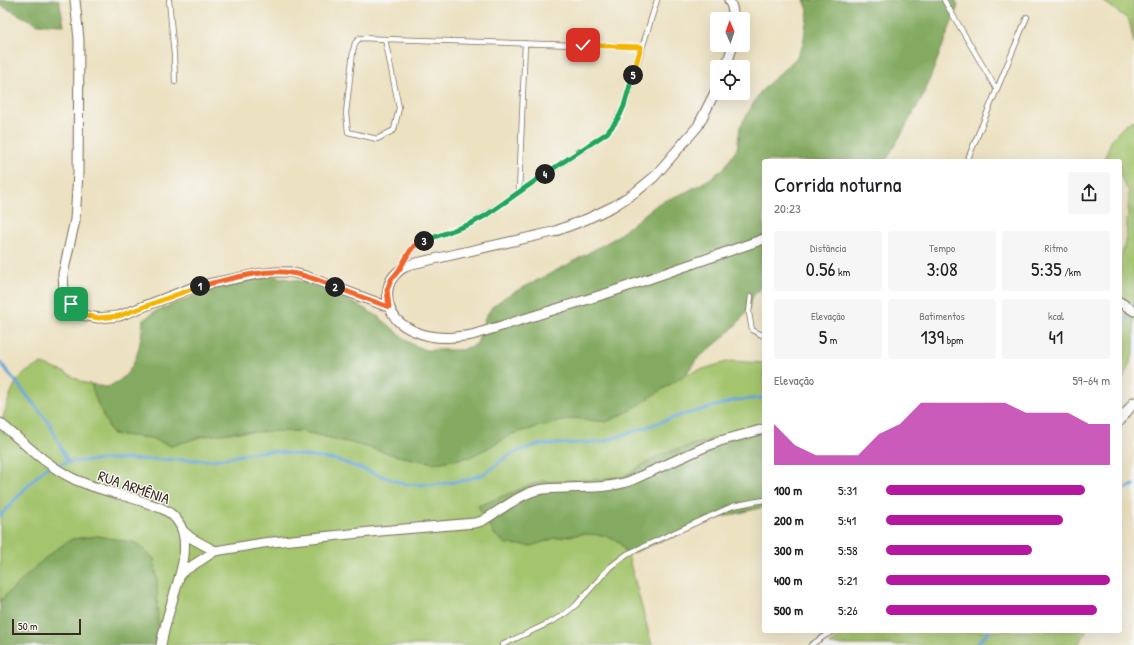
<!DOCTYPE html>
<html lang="pt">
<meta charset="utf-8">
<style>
:root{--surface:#fff;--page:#f6f6f6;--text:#202124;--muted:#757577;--accent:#b5179e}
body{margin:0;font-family:"Patrick Hand",sans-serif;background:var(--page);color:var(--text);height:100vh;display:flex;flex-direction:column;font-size:15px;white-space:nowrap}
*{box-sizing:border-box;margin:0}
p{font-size:13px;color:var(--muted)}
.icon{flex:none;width:22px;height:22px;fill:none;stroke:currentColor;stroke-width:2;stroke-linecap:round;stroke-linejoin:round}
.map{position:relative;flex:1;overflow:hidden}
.panel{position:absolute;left:762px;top:159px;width:360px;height:474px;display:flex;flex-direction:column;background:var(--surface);border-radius:4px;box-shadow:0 4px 16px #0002}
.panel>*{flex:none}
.needle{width:26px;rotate:358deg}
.buttons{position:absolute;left:710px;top:12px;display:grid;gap:8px}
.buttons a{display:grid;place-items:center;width:40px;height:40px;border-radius:4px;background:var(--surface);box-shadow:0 4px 16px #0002;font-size:20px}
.scale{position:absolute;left:12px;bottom:10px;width:69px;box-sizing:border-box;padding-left:4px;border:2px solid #3b2a1e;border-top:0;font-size:11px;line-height:14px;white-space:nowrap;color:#3b2a1e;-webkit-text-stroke:3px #f6f6f2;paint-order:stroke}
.pin{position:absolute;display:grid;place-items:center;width:34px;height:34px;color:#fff;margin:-17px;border-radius:8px;box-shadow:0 2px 6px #0006}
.km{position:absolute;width:20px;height:20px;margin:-10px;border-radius:50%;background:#222;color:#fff;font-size:11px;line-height:20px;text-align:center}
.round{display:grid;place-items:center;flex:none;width:42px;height:42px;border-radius:4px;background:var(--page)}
.overview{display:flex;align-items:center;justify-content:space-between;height:68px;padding:0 12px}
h1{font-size:22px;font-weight:600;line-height:30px}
.figures{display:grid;grid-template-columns:repeat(3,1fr);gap:6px;height:68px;padding:4px 12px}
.figures div{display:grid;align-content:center;border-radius:4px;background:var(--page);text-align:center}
.figures b{font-size:20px;font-weight:600}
.figures small{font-size:11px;font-weight:400}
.figures p{font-size:11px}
.chart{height:112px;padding:8px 12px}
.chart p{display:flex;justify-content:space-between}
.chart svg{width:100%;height:72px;margin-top:4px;fill:var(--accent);opacity:.7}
ul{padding:0 12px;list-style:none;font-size:13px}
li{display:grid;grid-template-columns:64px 48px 1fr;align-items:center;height:30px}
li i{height:10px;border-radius:5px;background:var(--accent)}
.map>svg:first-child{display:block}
.green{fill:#a4c56e;stroke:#707846}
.forest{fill:#83aa61;stroke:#5f6a40}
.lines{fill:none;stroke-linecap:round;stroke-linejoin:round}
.stream{stroke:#6aa6db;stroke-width:3}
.service-casing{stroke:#796a57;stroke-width:6}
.minor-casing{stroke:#796a57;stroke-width:11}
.service{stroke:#fff;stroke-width:4.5}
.minor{stroke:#fff;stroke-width:9}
.split-1-casing{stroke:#fff;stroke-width:8}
.split-2-casing{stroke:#fff;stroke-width:8}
.split-3-casing{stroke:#fff;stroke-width:8}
.split-4-casing{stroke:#fff;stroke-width:8}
.split-5-casing{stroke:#fff;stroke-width:8}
.split-6-casing{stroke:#fff;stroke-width:8}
.split-1{stroke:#f5b400;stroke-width:5}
.split-2{stroke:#f0652b;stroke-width:5}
.split-3{stroke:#f0652b;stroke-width:5}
.split-4{stroke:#22a559;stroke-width:5}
.split-5{stroke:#22a559;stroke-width:5}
.split-6{stroke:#f5b400;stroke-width:5}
.labels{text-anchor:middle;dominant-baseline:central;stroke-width:3;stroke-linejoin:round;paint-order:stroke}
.street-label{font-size:15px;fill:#3b2a1e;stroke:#f6f6f2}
</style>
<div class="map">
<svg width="1134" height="645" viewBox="0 0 1134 645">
<rect width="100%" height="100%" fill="#f6f6f2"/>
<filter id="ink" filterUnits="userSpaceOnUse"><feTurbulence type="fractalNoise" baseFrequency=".025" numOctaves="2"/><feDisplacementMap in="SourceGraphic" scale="8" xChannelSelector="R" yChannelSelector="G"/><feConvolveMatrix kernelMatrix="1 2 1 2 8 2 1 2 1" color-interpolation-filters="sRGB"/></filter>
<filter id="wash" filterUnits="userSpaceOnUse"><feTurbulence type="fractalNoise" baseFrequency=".012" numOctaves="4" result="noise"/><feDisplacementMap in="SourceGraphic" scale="16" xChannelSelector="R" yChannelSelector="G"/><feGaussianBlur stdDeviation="0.9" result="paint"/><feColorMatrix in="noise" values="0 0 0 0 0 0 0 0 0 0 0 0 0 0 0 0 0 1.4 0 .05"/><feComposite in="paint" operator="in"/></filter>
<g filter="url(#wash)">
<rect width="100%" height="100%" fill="#ece1c1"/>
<path class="green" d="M 1102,0 L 1134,0 L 1134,44 L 1129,20 Z
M 1134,120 L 1134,352 L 1120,387 L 1120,260 L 1126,240 L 1129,192 L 1120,176 L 1120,161 L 1108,161 L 1105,157 L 1112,139 L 1126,124 Z
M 730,361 L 764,363 L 764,423 L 657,456 L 623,477 L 560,482 L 542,481 L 531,546 L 555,538 L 582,534 L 604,535 L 619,542 L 628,555 L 652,645 L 158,645 L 157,579 L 154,559 L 98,536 L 72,539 L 55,550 L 42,561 L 0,601 L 0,425 C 8,408 9,382 28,371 C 32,368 37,366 42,364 L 64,372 L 85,383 L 91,384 L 97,402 L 112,434 L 151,438 L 171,446 L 204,436 L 237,432 L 300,431 L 360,445 L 398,456 L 435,463 L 470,457 L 495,444 L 512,434 L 537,427 L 575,418 L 606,422 L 629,411 L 686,374 Z
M 845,631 L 1087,631 L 1078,645 L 830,645 Z"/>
<path class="forest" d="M 0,0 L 59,0 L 64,25 L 37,24 L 0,5 Z
M 804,0 L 955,0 L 958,6 L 924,94 L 886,161 L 764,161 L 764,285 L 753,296 L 748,311 L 735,326 L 724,337 L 697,359 L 686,374 L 629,411 L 606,422 L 575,418 L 537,427 L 512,434 L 495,444 L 470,457 L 435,463 L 398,456 L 360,445 L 300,431 L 237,432 L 204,436 L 171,446 L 151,438 L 112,434 L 97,402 L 91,384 C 96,385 102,387 107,387 C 109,387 113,384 115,383 C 137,372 141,342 143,320 L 156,311 L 213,288 L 272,276 L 305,282 L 358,305 L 379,317 L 410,343 L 426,350 L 462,350 L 477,344 L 485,318 L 492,307 L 505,297 L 567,265 L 615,238 L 659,203 L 686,192 L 708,180 L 724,168 L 737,149 L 740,127 L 760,92 L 796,58 L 803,45 L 808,10 Z
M 764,423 L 764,507 L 711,520 L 628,555 L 619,542 L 604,535 L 582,534 L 555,538 L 531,546 L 506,544 L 494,534 L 478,506 L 523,488 L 542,481 L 560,482 L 623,477 L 657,456 Z
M 98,536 L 136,543 L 154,559 L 157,579 L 158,645 L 0,645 L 0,601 L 42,561 L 55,550 L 72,539 Z"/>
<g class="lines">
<path class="stream" d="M 1120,335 L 1134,304
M 0,362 L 49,423 L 68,462
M 55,465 L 68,462 L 113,459 L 212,460 L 233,457 L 248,453 L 272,451 L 337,460 L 404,484 L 434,485 L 466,480 L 486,473 L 506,457 L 519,451 L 537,445 L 602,442 L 679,416 L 737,400 L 764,398
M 1120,491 L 1134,485
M 0,516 L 36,477 L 47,467 L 49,467
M 976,645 L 989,631"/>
</g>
</g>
<g filter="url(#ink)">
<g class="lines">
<defs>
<path id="service" d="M 169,0 L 174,55 L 175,82
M 944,0 L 997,90
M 385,39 L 399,108 L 394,130 L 377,139 L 348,132 L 346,113 L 353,51 L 355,43 L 360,38 L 385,39 L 641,47
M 967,161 L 1027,17
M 519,192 L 525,43
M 401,267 L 410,251 L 414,246 L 422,242 L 470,224 L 485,215 L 607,133 C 614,124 619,116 624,106 L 657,0
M 751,296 L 749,313 L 752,330 L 764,336
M 502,645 L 553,621 L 566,613 L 576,605 L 610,567 L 627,554 L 715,514 L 733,506 L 753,502 L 764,500
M 811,645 L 826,635 L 834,631"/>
<path id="minor" d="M 75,0 L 79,40 L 78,173 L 75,220 L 63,274 L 64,291 L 71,304 L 82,315 L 99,318 L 119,316 L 194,287 L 257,274 L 276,272 L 290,272 L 305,276 L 389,307
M 729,0 L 732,7 L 734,19
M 726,67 L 733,45
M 717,88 L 698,126 L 654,177 L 637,191 L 614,206 L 587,219 L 553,232 L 412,264 C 408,266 402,268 399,271 C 383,283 385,306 397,320 C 405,328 419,334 430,336 C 444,339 458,337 472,335 L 608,293 L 764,239
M 1120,302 L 1134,311
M 1120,421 L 1134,402
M 0,423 C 23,442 46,465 72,478 C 96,490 123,494 147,503 C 153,505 159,507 165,510 C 173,514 181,523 183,533 C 188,553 180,575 174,595 C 169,612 164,628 161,645
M 183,531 L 191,538 L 215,551
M 181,573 L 215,551 L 263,543 L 380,531 L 475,523 L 482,521 C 500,511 518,495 538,490 C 548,488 557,488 566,488 C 588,487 609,488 630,481 L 707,446 L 720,441 L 764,429"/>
</defs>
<use href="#service" class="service-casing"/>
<use href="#minor" class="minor-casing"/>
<use href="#service" class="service"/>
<use href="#minor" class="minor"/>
</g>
</g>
<g class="lines" filter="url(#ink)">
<defs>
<path id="split-1" d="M 71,304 L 82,315 L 99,318 L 119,316 L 200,286"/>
<path id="split-2" d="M 200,286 C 227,280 264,268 291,273 C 306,275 321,281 335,287"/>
<path id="split-3" d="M 335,287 L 389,307 L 387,290 L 391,280 L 399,270 L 410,251 L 414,246 L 424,241"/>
<path id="split-4" d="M 424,241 L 470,224 L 485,216 L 545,174"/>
<path id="split-5" d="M 545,174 L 607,133 L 615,123 L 620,115 L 624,106 L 633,75"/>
<path id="split-6" d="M 583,45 L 641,47 L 633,75"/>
</defs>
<use href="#split-1" class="split-1-casing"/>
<use href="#split-2" class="split-2-casing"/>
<use href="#split-3" class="split-3-casing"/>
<use href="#split-4" class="split-4-casing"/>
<use href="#split-5" class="split-5-casing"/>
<use href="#split-6" class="split-6-casing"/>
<use href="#split-1" class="split-1"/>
<use href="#split-2" class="split-2"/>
<use href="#split-3" class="split-3"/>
<use href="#split-4" class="split-4"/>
<use href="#split-5" class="split-5"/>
<use href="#split-6" class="split-6"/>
</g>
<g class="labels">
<g class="street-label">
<text transform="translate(134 487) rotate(19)">RUA ARMÊNIA</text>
</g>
</g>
</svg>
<div class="buttons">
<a><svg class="needle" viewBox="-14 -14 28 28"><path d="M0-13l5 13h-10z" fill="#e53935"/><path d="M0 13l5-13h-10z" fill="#757577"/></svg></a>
<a><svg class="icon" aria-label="locate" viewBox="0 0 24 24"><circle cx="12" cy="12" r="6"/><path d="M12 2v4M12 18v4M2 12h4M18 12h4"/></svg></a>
</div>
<div class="scale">50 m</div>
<div class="pin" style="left:71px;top:304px;background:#1e9e55"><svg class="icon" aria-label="arrive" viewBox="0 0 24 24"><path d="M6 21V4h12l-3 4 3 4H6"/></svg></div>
<div class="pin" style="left:583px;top:45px;background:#d93025"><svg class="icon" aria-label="check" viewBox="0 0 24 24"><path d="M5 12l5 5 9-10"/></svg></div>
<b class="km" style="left:200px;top:286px">1</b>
<b class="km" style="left:335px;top:287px">2</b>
<b class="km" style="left:424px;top:241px">3</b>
<b class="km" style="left:545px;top:174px">4</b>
<b class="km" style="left:633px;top:75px">5</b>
<section class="panel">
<div class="overview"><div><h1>Corrida noturna</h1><p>20:23</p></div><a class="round"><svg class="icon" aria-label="share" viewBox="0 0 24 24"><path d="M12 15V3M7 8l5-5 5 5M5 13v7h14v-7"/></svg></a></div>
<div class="figures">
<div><p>Distância</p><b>0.56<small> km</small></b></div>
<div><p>Tempo</p><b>3:08</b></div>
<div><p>Ritmo</p><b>5:35<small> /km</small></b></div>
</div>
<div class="figures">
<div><p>Elevação</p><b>5<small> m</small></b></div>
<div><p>Batimentos</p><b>139<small> bpm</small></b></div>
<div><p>kcal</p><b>41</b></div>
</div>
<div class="chart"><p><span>Elevação</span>59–64 m</p>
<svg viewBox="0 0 160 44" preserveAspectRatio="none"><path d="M0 44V19L10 32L20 38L30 38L40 38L50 25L60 19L70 6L80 6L90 6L100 6L110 6L120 12L130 12L140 12L150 19L160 19V44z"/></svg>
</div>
<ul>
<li><b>100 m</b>5:31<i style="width:89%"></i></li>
<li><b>200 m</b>5:41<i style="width:79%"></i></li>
<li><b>300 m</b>5:58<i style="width:65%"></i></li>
<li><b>400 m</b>5:21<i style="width:100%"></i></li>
<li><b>500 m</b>5:26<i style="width:94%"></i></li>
</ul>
</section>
</div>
